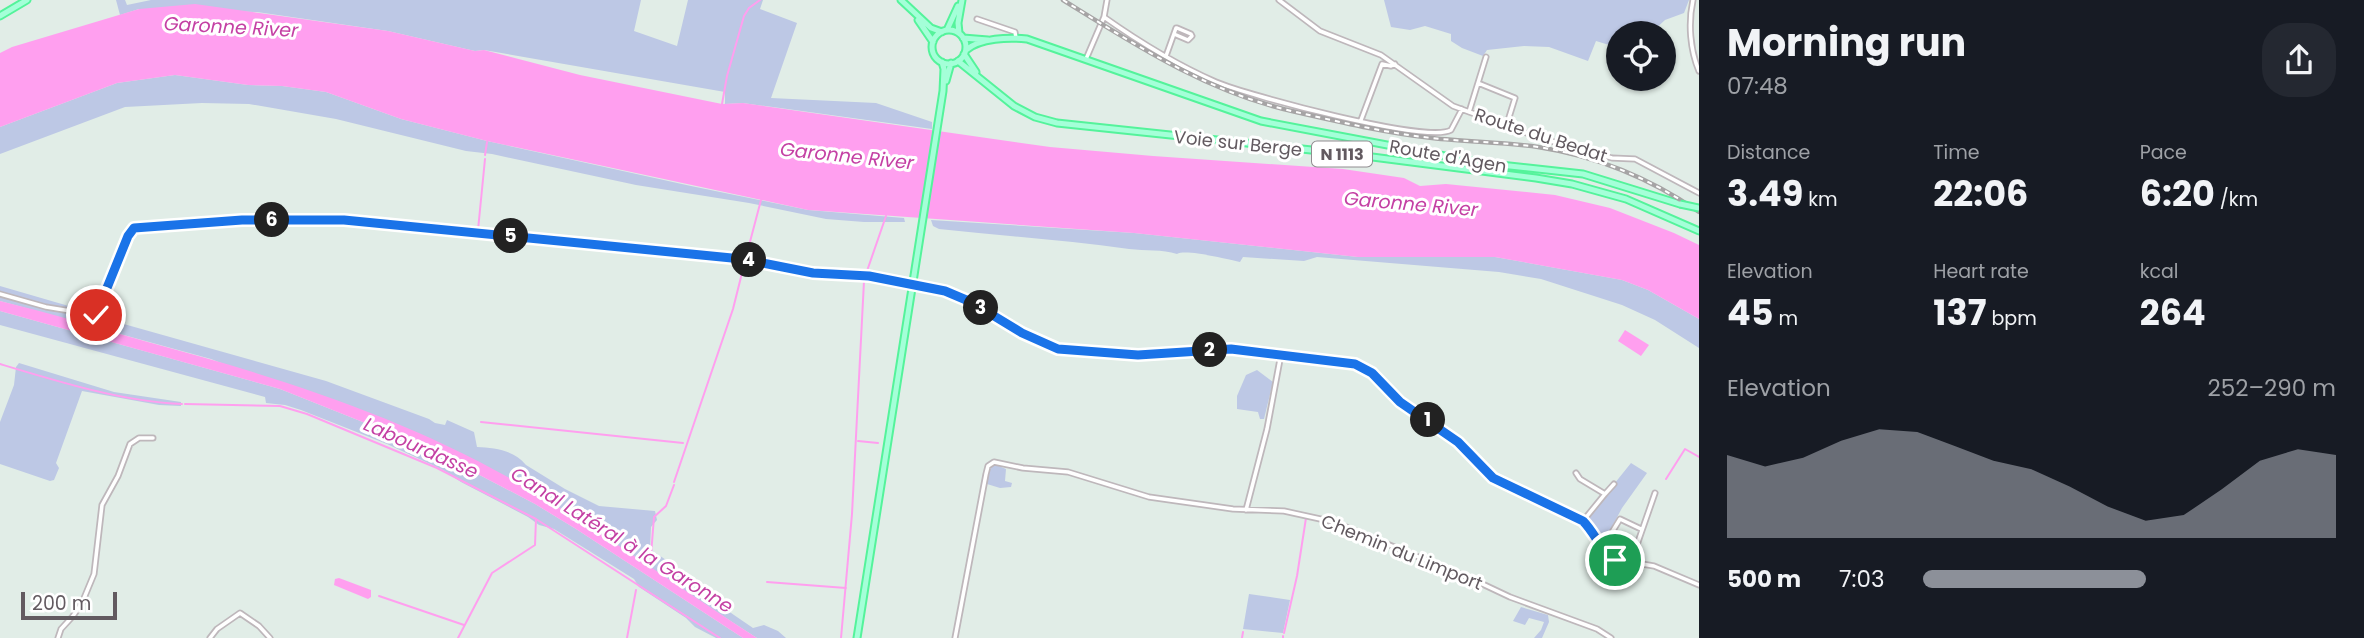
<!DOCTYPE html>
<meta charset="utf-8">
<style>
:root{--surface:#171b24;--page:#242831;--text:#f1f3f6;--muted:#9ea1a6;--accent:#8c9099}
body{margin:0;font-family:Poppins,sans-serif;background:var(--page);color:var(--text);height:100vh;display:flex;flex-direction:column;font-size:26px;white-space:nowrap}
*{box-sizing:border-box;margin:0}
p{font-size:23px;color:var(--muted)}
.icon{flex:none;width:38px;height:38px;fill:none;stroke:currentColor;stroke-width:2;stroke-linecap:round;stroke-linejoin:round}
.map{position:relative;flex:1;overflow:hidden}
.details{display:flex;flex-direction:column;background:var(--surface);width:665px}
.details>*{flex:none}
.buttons{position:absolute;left:1606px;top:21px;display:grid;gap:14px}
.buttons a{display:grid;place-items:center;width:70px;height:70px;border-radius:50%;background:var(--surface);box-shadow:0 2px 5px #0004;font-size:35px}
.scale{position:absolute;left:21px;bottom:18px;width:96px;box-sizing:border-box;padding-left:7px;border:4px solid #625a60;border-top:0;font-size:19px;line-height:24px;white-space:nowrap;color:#625a60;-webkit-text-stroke:5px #fff;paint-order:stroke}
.pin{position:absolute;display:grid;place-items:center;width:60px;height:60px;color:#fff;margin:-30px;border:4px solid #fff;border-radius:50%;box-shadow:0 2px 7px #0007}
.km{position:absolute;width:35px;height:35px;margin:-18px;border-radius:50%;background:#222;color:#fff;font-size:19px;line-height:35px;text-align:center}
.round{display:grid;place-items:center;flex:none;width:74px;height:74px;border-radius:28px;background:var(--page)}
.overview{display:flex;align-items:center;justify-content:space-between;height:119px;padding:0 28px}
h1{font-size:38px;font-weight:700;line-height:52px}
.figures{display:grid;grid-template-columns:repeat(3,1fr);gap:10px;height:119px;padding:7px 28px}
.figures div{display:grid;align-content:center}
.figures b{font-size:35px;font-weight:700}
.figures small{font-size:19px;font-weight:400}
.figures p{font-size:19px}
.chart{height:196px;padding:14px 28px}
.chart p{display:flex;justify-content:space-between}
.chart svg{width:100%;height:126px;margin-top:7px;fill:var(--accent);opacity:.7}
ul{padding:0 28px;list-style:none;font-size:23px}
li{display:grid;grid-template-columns:112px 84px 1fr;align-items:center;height:52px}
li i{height:18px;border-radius:9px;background:var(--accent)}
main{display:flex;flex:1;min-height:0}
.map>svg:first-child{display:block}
.green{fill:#bdc8e5}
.water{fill:#ff9fef}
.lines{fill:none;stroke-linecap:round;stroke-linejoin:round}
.stream{stroke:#ff9fef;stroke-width:2}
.minor-casing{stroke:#beb7bb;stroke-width:7}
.major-casing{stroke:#54f39b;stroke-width:9}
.minor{stroke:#fff;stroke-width:3.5}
.major{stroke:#a4ffd8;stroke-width:5}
.rail-casing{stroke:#a6a4a5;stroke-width:4.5}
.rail{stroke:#fff;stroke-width:2;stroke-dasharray:5;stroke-linecap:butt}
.minor-bridge-casing{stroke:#beb7bb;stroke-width:7;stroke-linecap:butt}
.major-bridge-casing{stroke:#54f39b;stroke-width:9;stroke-linecap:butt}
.minor-bridge{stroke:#fff;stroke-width:3.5}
.major-bridge{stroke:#a4ffd8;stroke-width:5}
.route-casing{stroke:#fff;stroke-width:14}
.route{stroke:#1a73e8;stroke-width:9}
.labels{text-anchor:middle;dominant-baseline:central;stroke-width:6;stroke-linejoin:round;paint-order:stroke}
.shield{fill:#fff;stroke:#918c90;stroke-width:2}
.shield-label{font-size:16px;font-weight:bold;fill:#625a60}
.street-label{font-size:18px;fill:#625a60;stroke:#fff}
.water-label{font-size:19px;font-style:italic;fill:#c440a4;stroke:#fff}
</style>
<main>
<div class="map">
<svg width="1699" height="638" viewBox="0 0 1699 638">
<rect width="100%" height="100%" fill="#e1ede7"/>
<path class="green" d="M 116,0 L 125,0 L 127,5 L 151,0 L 641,0 L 634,31 L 677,46 L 688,0 L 763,0 L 760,9 L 797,23 L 771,98 L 876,103 L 932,122 L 932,129 L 743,103 L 725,104 L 725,92 L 484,50 L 475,51 L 388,31 L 257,12 L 139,9 L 120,15 Z
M 1384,0 L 1689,0 L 1684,13 L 1665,20 L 1651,33 L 1619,33 L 1619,48 L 1596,41 L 1588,61 L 1549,47 L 1524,46 L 1487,50 L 1483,56 L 1462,48 L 1451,41 L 1451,34 L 1425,26 L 1410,30 L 1391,27 Z
M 175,75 L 248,85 L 282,86 L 326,92 L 401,119 L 487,141 L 691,186 L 808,210 L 904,218 L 905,222 L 864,222 L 826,219 L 749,203 L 636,185 L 492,154 L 466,151 L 336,119 L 249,104 L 202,103 L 125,107 L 0,154 L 0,127 L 117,83 Z
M 931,220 L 1134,233 L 1358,257 L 1495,257 L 1622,280 L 1648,290 L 1699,319 L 1699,348 L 1655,320 L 1622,305 L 1541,279 L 1499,272 L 1317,257 L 1304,261 L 1243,257 L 1240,262 C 1227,259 1186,249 1177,254 C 1162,249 1146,251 1129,249 C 1066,240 1003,236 939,229 L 933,226 Z
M 0,286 L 79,309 L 87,316 L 106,319 L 326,381 L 429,419 L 435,423 L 445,425 L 447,420 L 474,432 L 477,447 C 495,448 514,450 526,465 L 565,489 L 599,506 L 655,511 L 657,520 L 651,527 L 650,549 L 688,575 L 696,589 L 753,628 L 764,625 L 778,631 L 786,638 L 757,638 L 512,480 L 211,359 L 0,301 Z
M 0,311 L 280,389 L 428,448 L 535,504 L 576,529 L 743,638 L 716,638 L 695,627 L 686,618 L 639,587 L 634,579 L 554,529 L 539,525 L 528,517 L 461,482 L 443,470 L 387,444 L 301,410 L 285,405 L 266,403 L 265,397 L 0,325 Z
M 19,363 L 114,392 L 181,402 L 181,406 L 159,405 L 82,391 L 56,463 L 59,468 L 54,480 L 50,481 L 0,464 L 0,422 L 14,385 L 16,367 Z
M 1257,370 L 1273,382 L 1264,419 L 1260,419 L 1258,412 L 1237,409 L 1237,396 L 1246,375 Z
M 1631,463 L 1647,473 L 1622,508 L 1606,538 L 1586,522 L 1586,519 Z
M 994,464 L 1006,469 L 1005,481 L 1012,483 L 1011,487 L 1000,488 L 987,484 L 989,470 Z
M 1249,594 L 1290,600 L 1283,633 L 1243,629 Z
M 1521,607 L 1548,615 L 1549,622 L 1542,638 L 1534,638 L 1541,630 L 1544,622 L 1529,618 L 1525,625 L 1513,621 Z"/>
<path class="water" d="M 195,4 L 388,31 L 475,51 L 484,50 L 580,75 L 722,104 L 743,103 L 1050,147 L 1153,156 L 1343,169 L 1404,178 L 1420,186 L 1446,184 L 1555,195 L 1610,208 L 1674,233 L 1699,245 L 1699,319 L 1648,290 L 1622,280 L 1495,257 L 1358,257 L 1134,233 L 808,210 L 487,141 L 401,119 L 326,92 L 282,86 L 248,85 L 175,75 L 117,83 L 0,127 L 0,53 L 12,47 L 139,9 Z
M 0,301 C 50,313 99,328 148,342 C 274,376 399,415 513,480 C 598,528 676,586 757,638 L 743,638 L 576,529 L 535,504 L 428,448 L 280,389 L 0,311 Z
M 1625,330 L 1649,345 L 1641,356 L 1618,341 Z
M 339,578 L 371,590 L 371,597 L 368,599 L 334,585 L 335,579 Z"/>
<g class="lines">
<path class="stream" d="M 722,104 L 727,76 L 744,16 L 749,8 L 760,0
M 485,155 L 487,142
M 478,230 L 485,159
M 746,257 L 761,200
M 867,271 L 886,216
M 0,364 C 56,381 124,402 182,404
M 185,404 L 280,406 L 307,414 L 437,468 L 536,519 L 535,545 L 492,573 L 458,638
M 481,422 L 683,443
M 858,441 L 878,443
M 1666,479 L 1685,449 L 1699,457
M 674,482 L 733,309 L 745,261
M 536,519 L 720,638
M 651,555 L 654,517 L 666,506 L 674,485
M 646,566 L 650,558
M 767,582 L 846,588
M 379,596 L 464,625
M 1284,633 L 1297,576 L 1306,518
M 627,638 L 636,590
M 841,638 L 852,514 L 864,281
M 1242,638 L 1243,632
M 1283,638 L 1283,636"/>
<defs>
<path id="minor" d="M 1279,0 L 1320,31 L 1381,55 L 1453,106 L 1540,138 L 1612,158 L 1635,159 L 1699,193
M 1693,0 C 1688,23 1690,50 1699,71
M 1104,17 C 1138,41 1177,65 1216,82 C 1247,95 1428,144 1451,130 L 1462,109
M 977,19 L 1015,32 L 1016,38
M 1166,56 L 1176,28 L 1177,28 L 1191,34 L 1192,36 L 1188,40 L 1174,34
M 1086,59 L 1104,17 L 1107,0
M 1478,83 L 1515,98 L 1506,127
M 1469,112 L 1486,57
M 1361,120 L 1382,64 L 1391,66 L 1395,64
M 924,286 L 966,299 L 1016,330 L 1058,349 L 1133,355 L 1231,349 L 1355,364 L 1372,373 L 1400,402 L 1458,442 L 1492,478 L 1583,521 C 1595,533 1602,550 1612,559 L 1654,566 L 1699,585
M 0,294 L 46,307 L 95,315 L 99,312 L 129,236 L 134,228 L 242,220 L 344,220 L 742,259 L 819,274 L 859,275 L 903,282
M 1576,473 L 1580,479 L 1605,494 L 1583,521
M 1605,494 L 1614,484
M 1246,510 L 1267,429 L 1281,354
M 1603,547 L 1620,519 L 1641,529
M 1631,562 L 1655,493
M 58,638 L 61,629 L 73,616 L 82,603 L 94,574 L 102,505 L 118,476 L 130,444 L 139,438 L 153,438
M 210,638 L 217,629 L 240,613 L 259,626 L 270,638
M 955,638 L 986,474 L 988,466 L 994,462 L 1023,468 L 1068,472 L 1149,497 L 1233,509 L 1284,511 L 1334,522 L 1474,580 L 1510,597 L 1597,629 L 1611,638"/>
<path id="major" d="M 901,0 L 931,28 L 942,32
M 0,16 L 27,0
M 918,20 L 933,42
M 947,30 L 958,6
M932 47a17 17 0 1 1 34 0a17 17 0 1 1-34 0Z
M 959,33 L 958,23 L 962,0
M 963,38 L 988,40
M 966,50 C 980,38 1009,37 1027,39 L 1261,121 L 1482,163 L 1583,174 L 1680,204
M 964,54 L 976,72
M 958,61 L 1014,106 L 1035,117 L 1057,123 L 1349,154 L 1536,178 L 1572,184 L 1626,199 L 1699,231
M 946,81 L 951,63
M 857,638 L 943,91 L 944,69 L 942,62"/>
</defs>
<use href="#minor" class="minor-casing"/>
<use href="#major" class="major-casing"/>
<use href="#minor" class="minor"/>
<use href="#major" class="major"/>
<defs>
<path id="rail" d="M 1063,0 C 1137,46 1209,93 1296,112 C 1340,122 1386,133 1432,138 C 1467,142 1503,142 1538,147 C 1596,156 1650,178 1699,212"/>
</defs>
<use href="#rail" class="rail-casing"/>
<use href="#rail" class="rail"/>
<defs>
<path id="minor-bridge" d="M 903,282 L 924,286"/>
<path id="major-bridge" d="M 1680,204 L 1699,208"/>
</defs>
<use href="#minor-bridge" class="minor-bridge-casing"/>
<use href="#major-bridge" class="major-bridge-casing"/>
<use href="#minor-bridge" class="minor-bridge"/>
<use href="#major-bridge" class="major-bridge"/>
</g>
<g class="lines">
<defs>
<path id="route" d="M 96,315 L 128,236 L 134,228 L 242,220 L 344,220 L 742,259 L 813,273 L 869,276 L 945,291 L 971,302 L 1022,333 L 1058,349 L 1138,355 L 1231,349 L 1355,364 L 1372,373 L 1400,402 L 1458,442 L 1493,478 L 1583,521 C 1595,533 1603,554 1615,560"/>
</defs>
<use href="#route" class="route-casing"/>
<use href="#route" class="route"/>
</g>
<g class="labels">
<rect class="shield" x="1312" y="141.5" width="60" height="25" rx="5"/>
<g class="shield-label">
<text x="1342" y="154">N 1113</text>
</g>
<g class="street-label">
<text transform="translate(1541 135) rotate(18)">Route du Bedat</text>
<text transform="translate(1238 143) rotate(6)">Voie sur Berge</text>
<text transform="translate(1448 156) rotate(10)">Route d'Agen</text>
<text transform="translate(1402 552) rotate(22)">Chemin du Limport</text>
</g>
<g class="water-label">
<text transform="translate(231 27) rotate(3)">Garonne River</text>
<text transform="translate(847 156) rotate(6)">Garonne River</text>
<text transform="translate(1411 204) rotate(5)">Garonne River</text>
<text transform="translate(421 448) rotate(24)">Labourdasse</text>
<text transform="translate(622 540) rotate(32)">Canal Latéral à la Garonne</text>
</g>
</g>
</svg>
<div class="buttons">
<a><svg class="icon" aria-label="locate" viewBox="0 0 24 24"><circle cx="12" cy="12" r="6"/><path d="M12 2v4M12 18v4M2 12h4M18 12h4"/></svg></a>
</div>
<div class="scale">200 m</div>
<div class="pin" style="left:1615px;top:560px;background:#1e9e55"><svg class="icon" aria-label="arrive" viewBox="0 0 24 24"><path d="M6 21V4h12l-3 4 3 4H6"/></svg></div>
<div class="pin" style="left:96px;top:315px;background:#d93025"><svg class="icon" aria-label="check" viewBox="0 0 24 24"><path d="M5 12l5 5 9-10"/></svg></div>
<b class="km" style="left:1428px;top:420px">1</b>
<b class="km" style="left:1210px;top:350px">2</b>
<b class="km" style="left:981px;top:308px">3</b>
<b class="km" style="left:749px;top:260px">4</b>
<b class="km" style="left:511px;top:236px">5</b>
<b class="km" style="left:272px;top:220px">6</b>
</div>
<section class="details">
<div class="overview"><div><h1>Morning run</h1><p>07:48</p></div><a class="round"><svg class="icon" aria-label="share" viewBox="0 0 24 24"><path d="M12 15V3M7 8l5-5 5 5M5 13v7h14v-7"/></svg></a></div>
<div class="figures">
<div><p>Distance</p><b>3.49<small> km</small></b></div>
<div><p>Time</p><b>22:06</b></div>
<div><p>Pace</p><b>6:20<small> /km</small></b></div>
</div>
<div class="figures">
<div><p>Elevation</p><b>45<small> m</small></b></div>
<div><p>Heart rate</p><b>137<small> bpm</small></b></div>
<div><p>kcal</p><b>264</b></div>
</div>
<div class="chart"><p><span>Elevation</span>252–290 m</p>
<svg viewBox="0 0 160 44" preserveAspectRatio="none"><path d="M0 44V15L10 19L20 16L30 10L40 6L50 7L60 12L70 17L80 20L90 26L100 33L110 38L120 36L130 27L140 17L150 13L160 15V44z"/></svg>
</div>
<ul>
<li><b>500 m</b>7:03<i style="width:54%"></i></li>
</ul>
</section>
</main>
